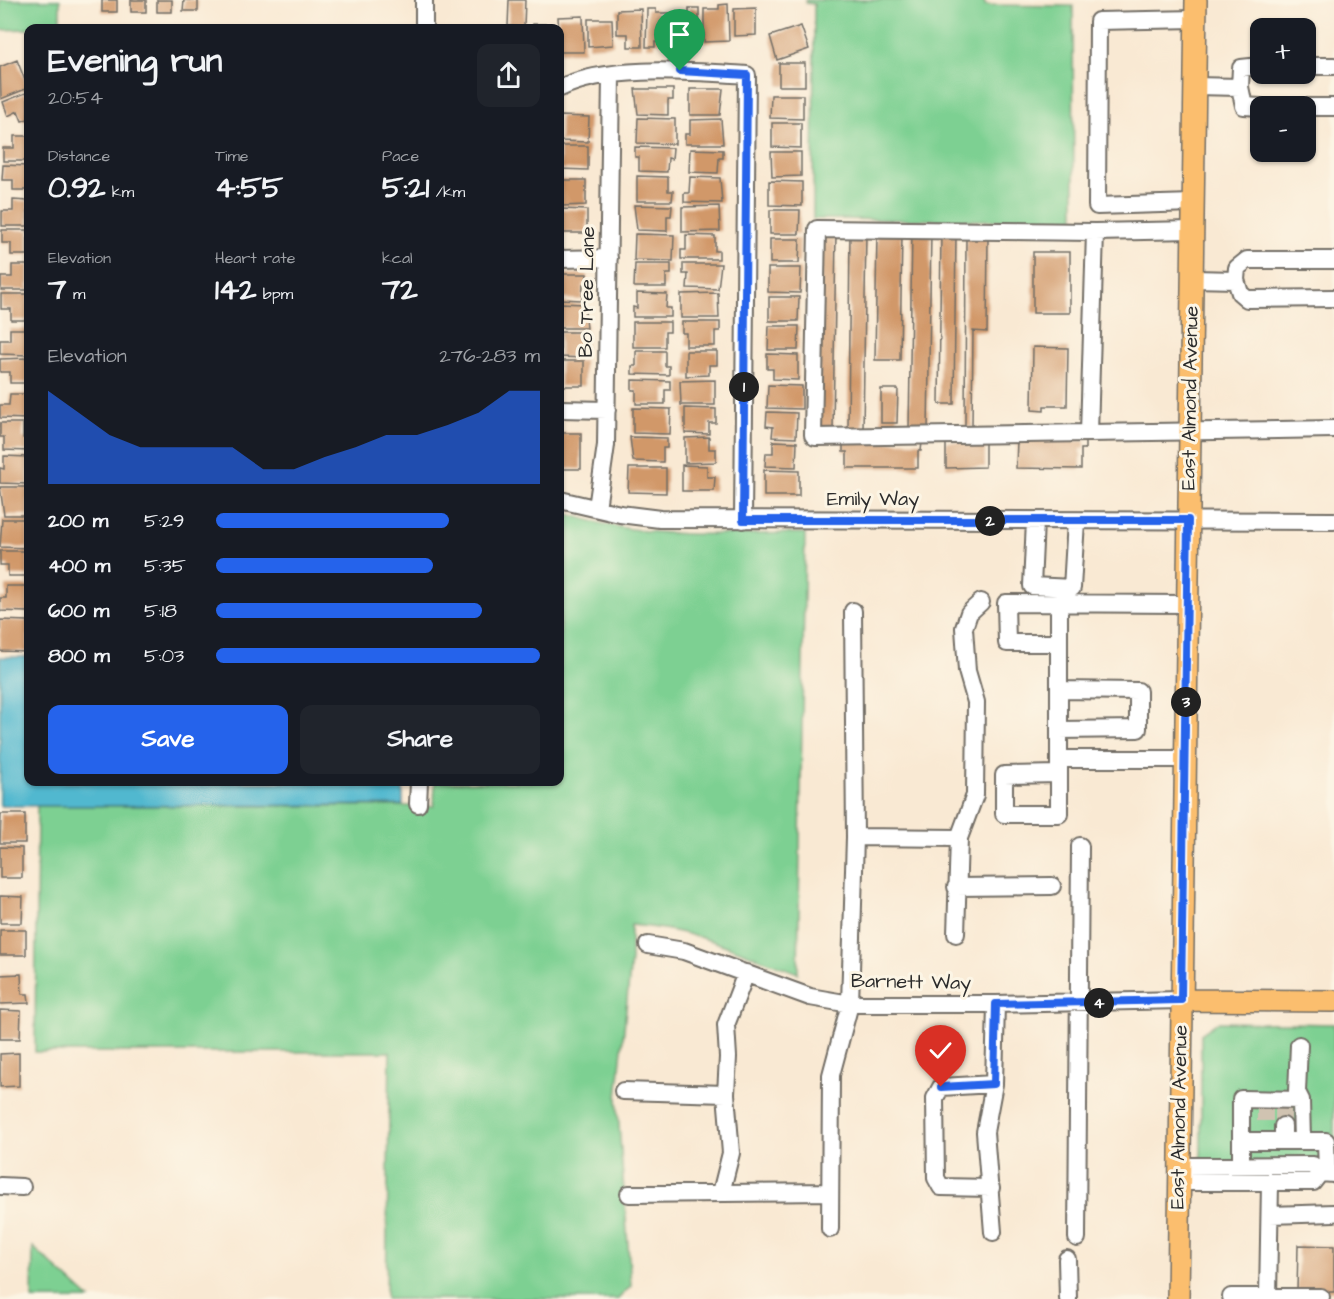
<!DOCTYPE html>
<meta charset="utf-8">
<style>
:root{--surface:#171b24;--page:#20242c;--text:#f1f3f6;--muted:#9ea1a6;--accent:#2563eb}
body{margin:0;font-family:"Architects Daughter",sans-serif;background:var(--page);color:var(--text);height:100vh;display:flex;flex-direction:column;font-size:22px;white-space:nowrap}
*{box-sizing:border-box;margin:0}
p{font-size:20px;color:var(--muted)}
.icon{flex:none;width:33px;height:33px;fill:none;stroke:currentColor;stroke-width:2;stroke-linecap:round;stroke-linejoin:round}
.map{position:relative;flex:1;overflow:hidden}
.drawer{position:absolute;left:24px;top:24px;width:540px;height:762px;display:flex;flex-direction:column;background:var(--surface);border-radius:12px;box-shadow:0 2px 4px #0004}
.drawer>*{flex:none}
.controls{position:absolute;left:1250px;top:18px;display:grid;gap:12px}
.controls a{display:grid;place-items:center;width:66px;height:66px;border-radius:12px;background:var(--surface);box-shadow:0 2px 4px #0004;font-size:30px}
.pin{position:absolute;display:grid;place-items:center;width:51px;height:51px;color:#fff;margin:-62px -26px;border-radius:50% 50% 50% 0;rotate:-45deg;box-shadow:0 0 6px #0007}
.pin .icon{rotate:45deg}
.km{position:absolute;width:30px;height:30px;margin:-15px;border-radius:50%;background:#222;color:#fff;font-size:16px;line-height:30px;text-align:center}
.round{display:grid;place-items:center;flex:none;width:63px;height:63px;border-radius:12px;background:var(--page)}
.head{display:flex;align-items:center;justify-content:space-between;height:102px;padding:0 24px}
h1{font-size:33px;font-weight:700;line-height:45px}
.figures{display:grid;grid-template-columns:repeat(3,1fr);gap:9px;height:102px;padding:6px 24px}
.figures div{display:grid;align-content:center}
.figures b{font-size:30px;font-weight:700}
.figures small{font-size:16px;font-weight:400}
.figures p{font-size:16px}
.chart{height:168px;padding:12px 24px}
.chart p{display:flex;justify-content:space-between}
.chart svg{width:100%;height:108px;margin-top:6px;fill:var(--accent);opacity:.7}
.primary-button{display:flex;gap:12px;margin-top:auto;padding:12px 24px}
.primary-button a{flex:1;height:69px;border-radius:12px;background:var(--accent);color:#fff;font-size:24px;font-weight:700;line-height:69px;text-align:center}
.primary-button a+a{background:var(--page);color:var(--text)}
ul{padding:0 24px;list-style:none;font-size:20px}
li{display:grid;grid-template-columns:96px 72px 1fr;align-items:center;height:45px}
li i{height:15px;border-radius:8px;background:var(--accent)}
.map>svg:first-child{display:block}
.green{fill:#7dd092;stroke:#547e5e;stroke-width:1.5}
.water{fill:#51b8cf;stroke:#3e727d;stroke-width:1.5}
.building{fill:#d19869}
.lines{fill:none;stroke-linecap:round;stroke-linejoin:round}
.minor-tunnel{stroke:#d0c3b1;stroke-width:16;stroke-dasharray:16 8;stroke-linecap:butt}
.minor-casing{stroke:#736e66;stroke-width:20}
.major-casing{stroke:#736e66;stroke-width:24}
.minor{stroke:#fff;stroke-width:16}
.major{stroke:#fbbe6e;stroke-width:21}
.route-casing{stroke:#fff;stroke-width:12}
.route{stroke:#2563eb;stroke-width:8}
.labels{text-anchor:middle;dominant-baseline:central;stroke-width:6;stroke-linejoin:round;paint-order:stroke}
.street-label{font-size:20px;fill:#2b2b2b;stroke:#fcf5e5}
</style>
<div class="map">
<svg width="1334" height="1299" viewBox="0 0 1334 1299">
<rect width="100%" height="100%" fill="#fcf5e5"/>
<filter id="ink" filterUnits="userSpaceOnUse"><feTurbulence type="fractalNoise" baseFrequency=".0167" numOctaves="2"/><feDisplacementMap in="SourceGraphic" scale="12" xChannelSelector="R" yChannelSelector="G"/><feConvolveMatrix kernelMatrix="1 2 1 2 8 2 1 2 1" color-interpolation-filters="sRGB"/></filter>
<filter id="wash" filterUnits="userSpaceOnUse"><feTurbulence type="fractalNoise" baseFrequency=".008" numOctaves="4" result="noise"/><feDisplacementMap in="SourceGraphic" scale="24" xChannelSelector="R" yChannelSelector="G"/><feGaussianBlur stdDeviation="1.35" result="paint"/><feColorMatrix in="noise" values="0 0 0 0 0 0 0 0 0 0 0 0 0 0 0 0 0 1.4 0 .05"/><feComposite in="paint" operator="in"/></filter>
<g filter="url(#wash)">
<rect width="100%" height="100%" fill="#f9e9d3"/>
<path class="green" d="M 0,0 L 60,0 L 60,28 L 0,30 Z
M 806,0 L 984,0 L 985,5 L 1073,6 L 1074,221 L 813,219 L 814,4 L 806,3 Z
M 560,512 C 576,516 592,522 609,525 C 672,539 741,533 805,533 L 798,973 C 737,951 698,930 631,925 L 631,960 L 617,1098 L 631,1286 L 618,1299 L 386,1299 L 390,1052 L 35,1052 L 37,806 L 434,806 L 435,782 L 560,782 Z
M 1218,1022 L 1334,1024 L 1334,1175 L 1201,1176 L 1201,1034 Z
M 33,1247 L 90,1299 L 32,1299 Z"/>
<path class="water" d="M 0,657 L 28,657 L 28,782 L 403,782 L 403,805 L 0,806 Z"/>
<g id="blocks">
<path class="building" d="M 102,0 L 117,0 L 117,12 L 102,12 Z
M 131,0 L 146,0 L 146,12 L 131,12 Z
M 157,0 L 172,0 L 172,12 L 157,12 Z
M 184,0 L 198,0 L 198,11 L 183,11 Z
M 509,0 L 525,0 L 524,27 L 508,26 Z
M 728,4 L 729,41 L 704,42 L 704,9 L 719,9 L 719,5 Z
M 689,8 L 699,8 L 699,46 L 690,46 L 690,42 L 675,42 L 675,13 L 689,13 Z
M 756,8 L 756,35 L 734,36 L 734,9 Z
M 641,9 L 642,47 L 628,47 L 628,34 L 617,34 L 617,10 Z
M 647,9 L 656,9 L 656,13 L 670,13 L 670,42 L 655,42 L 655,47 L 646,47 Z
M 583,16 L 584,52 L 560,52 L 558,17 Z
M 588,19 L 612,19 L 613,45 L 588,47 Z
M 533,24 L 554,24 L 554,28 L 533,28 Z
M 801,26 L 809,49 L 777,60 L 770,36 Z
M 17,60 L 28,88 L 1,99 L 0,67 Z
M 779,63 L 805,63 L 805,86 L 779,86 Z
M 635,89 L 673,89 L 673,100 L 668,100 L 668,115 L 638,114 Z
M 690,89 L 723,89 L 720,115 L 690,115 Z
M 28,92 L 28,119 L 22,121 L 18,111 L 8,116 L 3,102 Z
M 771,95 L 803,95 L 803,119 L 770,118 Z
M 560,116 L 589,117 L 588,142 L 560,141 Z
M 638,118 L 675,119 L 675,144 L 637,143 Z
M 721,119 L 723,144 L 685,144 L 685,134 L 690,134 L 690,120 Z
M 772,123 L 801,123 L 801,148 L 772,147 Z
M 14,136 L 28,136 L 28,161 L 3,161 L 3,148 L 14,148 Z
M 560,146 L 588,146 L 588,170 L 560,169 Z
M 635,147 L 673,148 L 672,159 L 668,158 L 667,172 L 639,171 L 639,157 L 635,157 Z
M 690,149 L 723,150 L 723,158 L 719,158 L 718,173 L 689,172 Z
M 771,152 L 801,152 L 801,176 L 772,177 Z
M 3,165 L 28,166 L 28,190 L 13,190 L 13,180 L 2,180 Z
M 637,176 L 668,177 L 668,191 L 673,191 L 672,201 L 637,201 Z
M 690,177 L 720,178 L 722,203 L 684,202 L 684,193 L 689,193 Z
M 560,180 L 586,180 L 586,205 L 560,206 Z
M 769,181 L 802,182 L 802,206 L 769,205 Z
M 13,200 L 28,201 L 28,226 L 2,226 L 2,211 L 13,211 Z
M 634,205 L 672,206 L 671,216 L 667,216 L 667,231 L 637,230 Z
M 719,206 L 720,231 L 682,232 L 682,207 Z
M 560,209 L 587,210 L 587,233 L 560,233 Z
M 770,210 L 800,210 L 799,234 L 770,234 Z
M 2,230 L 28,230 L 28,255 L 11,255 L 11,243 L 2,243 Z
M 912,230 L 931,231 L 928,431 L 909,431 Z
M 821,231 L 836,231 L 833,431 L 818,430 Z
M 850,231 L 866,231 L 863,431 L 848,430 Z
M 877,232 L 902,232 L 900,360 L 875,360 Z
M 941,232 L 956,232 L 954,404 L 939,404 Z
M 635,234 L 674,235 L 673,261 L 634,260 Z
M 686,235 L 715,236 L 715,251 L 719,251 L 719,259 L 681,259 L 681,250 L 686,250 Z
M 966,235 L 988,235 L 987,332 L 973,331 L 972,427 L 965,426 Z
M 770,239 L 800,239 L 799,263 L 770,263 Z
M 1033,252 L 1070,252 L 1070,313 L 1033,313 Z
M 635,264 L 671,264 L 671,274 L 666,274 L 666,287 L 634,287 Z
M 683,264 L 721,264 L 718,289 L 687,288 L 688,274 L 683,274 Z
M 12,265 L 28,265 L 28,290 L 1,290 L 1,277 L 12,277 Z
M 768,268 L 801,268 L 800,293 L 768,292 Z
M 560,274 L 587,274 L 587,284 L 583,284 L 582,300 L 560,299 Z
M 637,293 L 667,294 L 666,308 L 671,308 L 671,317 L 633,317 L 633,307 L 637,308 Z
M 718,293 L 719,318 L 681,318 L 681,294 Z
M 1,294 L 28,294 L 28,320 L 11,320 L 11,309 L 1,309 Z
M 769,297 L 799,297 L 798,321 L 769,321 Z
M 560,303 L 584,304 L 587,328 L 560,328 Z
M 633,322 L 670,322 L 670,332 L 665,332 L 665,347 L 633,347 Z
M 682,322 L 720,322 L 720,331 L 715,331 L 715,346 L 686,346 L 686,333 L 682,333 Z
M 769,326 L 799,326 L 798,350 L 768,350 Z
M 10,329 L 28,329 L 28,355 L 0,354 L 0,340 L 10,340 Z
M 560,332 L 587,332 L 584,358 L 560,357 Z
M 1033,347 L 1068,348 L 1067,406 L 1044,406 L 1044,411 L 1032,410 Z
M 636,351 L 665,351 L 665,366 L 669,366 L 669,375 L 632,374 L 632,366 L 636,366 Z
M 686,351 L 717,351 L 717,365 L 709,365 L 709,375 L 686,376 Z
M 767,354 L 798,355 L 798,380 L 773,379 L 773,369 L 767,369 Z
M 28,358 L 28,383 L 10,383 L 10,372 L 0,372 L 0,359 Z
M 560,361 L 584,361 L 584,386 L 560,386 Z
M 632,380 L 670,381 L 670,390 L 665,390 L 665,404 L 636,404 L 636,390 L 632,390 Z
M 715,380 L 715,405 L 681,405 L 680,381 Z
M 768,385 L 802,386 L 802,409 L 767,408 Z
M 881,389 L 898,389 L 897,423 L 881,423 Z
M 10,394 L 28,394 L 28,419 L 0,418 L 0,405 L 9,405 Z
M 633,408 L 671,409 L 670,434 L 633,433 Z
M 685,408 L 716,409 L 716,423 L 709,423 L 709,434 L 685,433 Z
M 767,412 L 797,413 L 796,438 L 772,437 L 773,427 L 766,426 Z
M 0,423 L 23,423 L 23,438 L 28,438 L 28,451 L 4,450 L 4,437 L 0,437 Z
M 560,433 L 581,433 L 581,469 L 560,469 Z
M 630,437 L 667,438 L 667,448 L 663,448 L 663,462 L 633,461 Z
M 709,437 L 709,449 L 716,449 L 716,462 L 685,463 L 685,438 Z
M 1017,440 L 1085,441 L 1085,449 L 1081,449 L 1081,469 L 1016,468 Z
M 773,441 L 797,442 L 796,467 L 765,466 L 766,453 L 773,453 Z
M 843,441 L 922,442 L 921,451 L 918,451 L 918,468 L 847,468 L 847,452 L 843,452 Z
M 985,441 L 985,467 L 946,468 L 946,442 Z
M 4,456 L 28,457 L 28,484 L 0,483 L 0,468 L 4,469 Z
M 682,465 L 707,466 L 707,477 L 715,477 L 714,491 L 682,491 Z
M 629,468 L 666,468 L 666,493 L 628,492 Z
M 764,470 L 799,471 L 799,496 L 764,496 Z
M 0,487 L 28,487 L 28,515 L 4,515 Z
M 2,519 L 28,519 L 28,548 L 0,547 Z
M 0,551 L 28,551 L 28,576 L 8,576 L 8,565 L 0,565 Z
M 6,586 L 28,586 L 28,612 L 0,611 L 0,598 L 6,598 Z
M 0,620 L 28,621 L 28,652 L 0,651 Z
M 1,814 L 25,814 L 25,843 L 0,843 Z
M 0,847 L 22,848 L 22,878 L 0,878 Z
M 0,896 L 23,897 L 22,923 L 0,923 Z
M 0,930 L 26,930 L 26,955 L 0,955 Z
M 21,974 L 22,994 L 28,994 L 29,1003 L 0,1004 L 0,975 Z
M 0,1010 L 21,1011 L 20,1039 L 0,1039 Z
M 19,1053 L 19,1086 L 0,1087 L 0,1054 Z
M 1298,1245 L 1334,1246 L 1334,1292 L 1297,1292 Z"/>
</g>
</g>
<g filter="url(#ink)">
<use href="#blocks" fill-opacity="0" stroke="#736e66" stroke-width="1.5"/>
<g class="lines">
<path class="minor-tunnel" d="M 1265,1105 L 1265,1127
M 1283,1106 L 1283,1126"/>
<defs>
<path id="minor" d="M 424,0 L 424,28
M 1260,66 L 1241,68 L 1240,87 L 1244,106 L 1260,107
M 1305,66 L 1334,66
M 1195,86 L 1240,87
M 560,88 C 608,64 694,72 747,75 L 743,520
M 1305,107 L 1334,107
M 1193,203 L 1097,206 L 1098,21 L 1196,19
M 1095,232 L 1089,433 L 1334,429
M 560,259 L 609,258
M 1193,279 L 1236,280 L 1237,268 L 1247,260 L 1334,260
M 1236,280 L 1240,293 L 1247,299 L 1334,298
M 560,409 L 607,410
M 1089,433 L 815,437 L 813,435 L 817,229 L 1095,232 L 1193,230
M 560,500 L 620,514 L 660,519 L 1334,521
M 597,508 L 606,445 L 611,75
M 1035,521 L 1032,586 L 1072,588 L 1076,521
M 1059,603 C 1059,673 1059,743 1059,814 L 1004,814 L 1004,775 L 1059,774
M 1059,643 L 1007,643 L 1006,603 L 1187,604
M 1059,690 L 1138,691 L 1138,729 L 1059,730
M 1059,759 L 1185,759
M 418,804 L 419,782
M 855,837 L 959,838
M 956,887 L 1052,886
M 956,934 L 959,838 L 975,795 L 976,702 L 967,671 L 964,628 L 969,613 L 981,602
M 648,945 L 684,951 L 810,997 L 850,1004 L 996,1004 L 1181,1000
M 1299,1045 L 1297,1092 L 1301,1100
M 623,1091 L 726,1094
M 1241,1141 L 1241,1099 L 1301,1100 L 1302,1141
M 1283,1141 L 1283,1126
M 1178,1166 L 1313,1165 L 1320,1173 L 1334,1174
M 1241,1166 L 1241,1141 L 1326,1141 L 1327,1173
M 1178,1182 L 1313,1182 L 1320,1173
M 1270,1183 L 1268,1297 L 1321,1297
M 0,1186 L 22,1187
M 991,1188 L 941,1187 L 936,1178 L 935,1098 L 941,1087 L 994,1084
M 721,1193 L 731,1153 L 726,1094 L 728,1057 L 726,1025 L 746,973
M 629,1194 L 830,1192
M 1270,1215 L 1334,1213
M 830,1229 L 831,1075 L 850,1004 L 855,837 L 853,611
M 993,1232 L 985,1132 L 994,1084 L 996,1004
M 1077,1238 L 1080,846
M 1067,1259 L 1068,1299
M 1231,1297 L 1268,1297"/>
<path id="major" d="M 1181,1000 L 1334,1001
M 1178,1299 L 1196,0"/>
</defs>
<use href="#minor" class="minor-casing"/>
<use href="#major" class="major-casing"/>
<use href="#minor" class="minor"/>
<use href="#major" class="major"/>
</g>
</g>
<g class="lines" filter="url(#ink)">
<defs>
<path id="route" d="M 680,71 L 747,75 L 743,520 L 1188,520 L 1181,1000 L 996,1004 L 994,1084 L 941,1087"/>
</defs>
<use href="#route" class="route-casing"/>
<use href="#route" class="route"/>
</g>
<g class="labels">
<g class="street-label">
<text transform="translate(587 292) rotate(-89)">Bo Tree Lane</text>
<text transform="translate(1190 398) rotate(-89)">East Almond Avenue</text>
<text x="873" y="499">Emily Way</text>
<text transform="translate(911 982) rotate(1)">Barnett Way</text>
<text transform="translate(1179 1117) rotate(-89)">East Almond Avenue</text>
</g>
</g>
</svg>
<div class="controls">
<a>+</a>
<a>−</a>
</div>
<div class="pin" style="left:680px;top:71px;background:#1e9e55"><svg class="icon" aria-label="arrive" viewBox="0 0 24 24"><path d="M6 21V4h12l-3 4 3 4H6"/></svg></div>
<div class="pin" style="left:941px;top:1087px;background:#d93025"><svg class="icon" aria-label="check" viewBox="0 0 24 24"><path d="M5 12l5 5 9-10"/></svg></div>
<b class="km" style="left:744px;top:387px">1</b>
<b class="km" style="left:990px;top:521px">2</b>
<b class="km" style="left:1186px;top:702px">3</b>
<b class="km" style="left:1099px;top:1003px">4</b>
<section class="drawer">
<div class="head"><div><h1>Evening run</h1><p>20:54</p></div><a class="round"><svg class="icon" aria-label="share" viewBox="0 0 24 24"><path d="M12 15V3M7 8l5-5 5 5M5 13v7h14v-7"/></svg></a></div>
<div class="figures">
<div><p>Distance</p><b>0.92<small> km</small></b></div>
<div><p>Time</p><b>4:55</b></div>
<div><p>Pace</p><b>5:21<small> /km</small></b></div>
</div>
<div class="figures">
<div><p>Elevation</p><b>7<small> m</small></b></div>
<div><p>Heart rate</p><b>142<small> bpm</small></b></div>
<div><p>kcal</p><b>72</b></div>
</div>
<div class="chart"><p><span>Elevation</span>276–283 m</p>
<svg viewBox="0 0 160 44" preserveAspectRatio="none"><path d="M0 44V6L10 15L20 24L30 29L40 29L50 29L60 29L70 38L80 38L90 33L100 29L110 24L120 24L130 20L140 15L150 6L160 6V44z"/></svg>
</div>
<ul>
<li><b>200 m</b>5:29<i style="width:72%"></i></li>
<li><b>400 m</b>5:35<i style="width:67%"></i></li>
<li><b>600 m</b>5:18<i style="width:82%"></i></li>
<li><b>800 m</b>5:03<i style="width:100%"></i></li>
</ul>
<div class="primary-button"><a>Save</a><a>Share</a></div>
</section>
</div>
